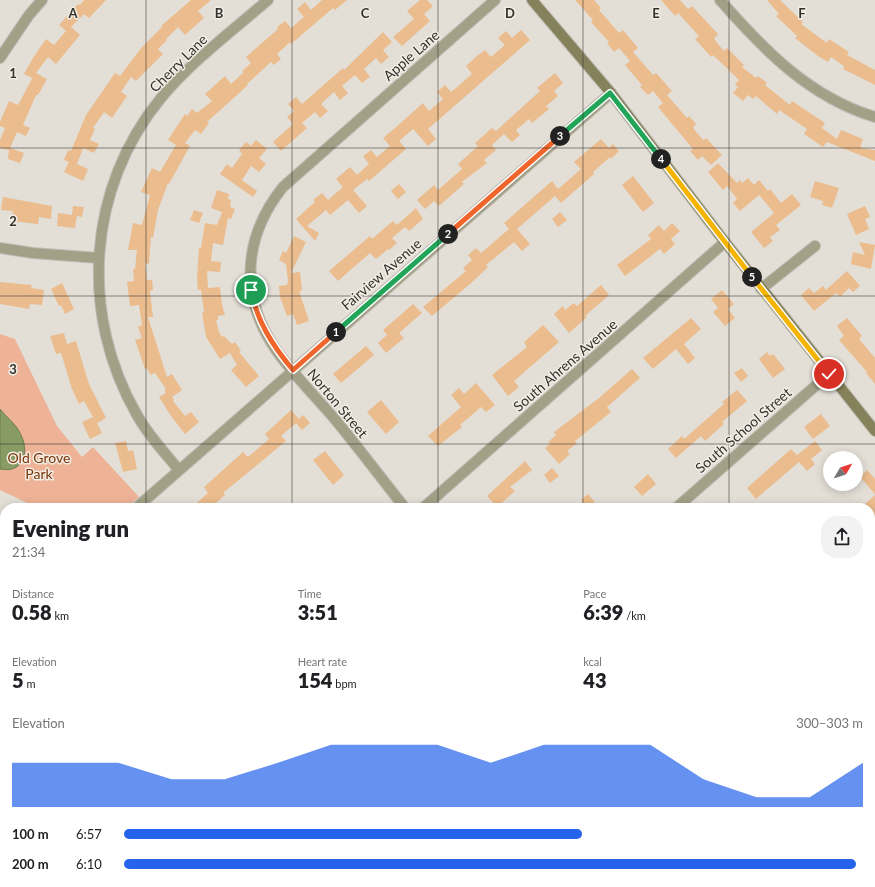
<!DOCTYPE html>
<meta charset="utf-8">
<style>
:root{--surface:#fff;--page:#f2f2f2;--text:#202124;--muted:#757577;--accent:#2563eb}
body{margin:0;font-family:Lato,sans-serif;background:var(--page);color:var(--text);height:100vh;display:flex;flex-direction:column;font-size:15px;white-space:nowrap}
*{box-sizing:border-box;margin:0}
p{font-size:13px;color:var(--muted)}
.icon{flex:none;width:22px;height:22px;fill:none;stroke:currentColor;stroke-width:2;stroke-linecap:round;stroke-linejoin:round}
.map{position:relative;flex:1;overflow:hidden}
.panel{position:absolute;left:0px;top:503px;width:875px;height:384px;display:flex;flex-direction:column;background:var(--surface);border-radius:16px 16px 0 0;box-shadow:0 2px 10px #0003}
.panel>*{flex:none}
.needle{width:26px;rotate:51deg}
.buttons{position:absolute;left:823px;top:451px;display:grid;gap:8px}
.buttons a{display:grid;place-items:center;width:40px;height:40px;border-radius:50%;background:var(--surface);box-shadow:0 2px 10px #0003;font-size:20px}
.pin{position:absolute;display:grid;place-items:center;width:34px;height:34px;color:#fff;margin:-17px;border:2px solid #fff;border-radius:50%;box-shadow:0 1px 4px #0007}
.km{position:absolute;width:20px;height:20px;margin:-10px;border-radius:50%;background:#222;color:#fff;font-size:11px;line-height:20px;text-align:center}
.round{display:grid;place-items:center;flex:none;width:42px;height:42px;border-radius:16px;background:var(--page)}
.summary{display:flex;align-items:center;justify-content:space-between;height:68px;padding:0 12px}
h1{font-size:22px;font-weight:800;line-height:30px}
.stats{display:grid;grid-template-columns:repeat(3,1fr);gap:6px;height:68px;padding:4px 12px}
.stats div{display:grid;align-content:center}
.stats b{font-size:20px;font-weight:800}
.stats small{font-size:11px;font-weight:400}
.stats p{font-size:11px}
.chart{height:112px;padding:8px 12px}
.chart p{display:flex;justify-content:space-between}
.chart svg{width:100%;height:72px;margin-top:4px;fill:var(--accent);opacity:.7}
ul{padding:0 12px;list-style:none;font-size:13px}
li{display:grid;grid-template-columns:64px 48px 1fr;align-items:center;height:30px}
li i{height:10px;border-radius:5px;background:var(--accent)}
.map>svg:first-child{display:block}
.green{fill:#eeb397}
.water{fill:#879b63;stroke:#6e7c53}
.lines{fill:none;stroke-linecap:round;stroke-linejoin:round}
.stream{stroke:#6e7c53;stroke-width:3}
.building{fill:#ebbc8d}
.lane-casing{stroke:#c0bcb5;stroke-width:8}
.street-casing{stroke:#c0bcb5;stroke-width:12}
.secondary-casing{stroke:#c0bcb5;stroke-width:12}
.lane{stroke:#a2a187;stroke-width:5.5}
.street{stroke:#a2a187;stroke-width:10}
.secondary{stroke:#85825b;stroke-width:10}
.split-1-casing{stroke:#fff;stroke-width:8}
.split-2-casing{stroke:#fff;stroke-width:8}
.split-3-casing{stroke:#fff;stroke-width:8}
.split-4-casing{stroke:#fff;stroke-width:8}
.split-5-casing{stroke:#fff;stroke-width:8}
.split-6-casing{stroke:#fff;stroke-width:8}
.split-1{stroke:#f0652b;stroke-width:5}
.split-2{stroke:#22a559;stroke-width:5}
.split-3{stroke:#f0652b;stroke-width:5}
.split-4{stroke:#22a559;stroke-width:5}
.split-5{stroke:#f5b400;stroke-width:5}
.split-6{stroke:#f5b400;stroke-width:5}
.grid{fill:none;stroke:#33322e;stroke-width:1;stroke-opacity:0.55}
.labels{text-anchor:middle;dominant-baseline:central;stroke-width:3;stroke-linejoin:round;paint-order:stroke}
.street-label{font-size:14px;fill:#33322e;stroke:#f1ede4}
.park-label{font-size:14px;fill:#7b3406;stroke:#f1ede4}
.grid-label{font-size:13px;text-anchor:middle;font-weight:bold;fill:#33322e;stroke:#f1ede4;stroke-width:3;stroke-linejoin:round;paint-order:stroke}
</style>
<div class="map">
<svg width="875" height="887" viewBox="0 0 875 887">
<rect width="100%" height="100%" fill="#e3dfd7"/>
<path class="green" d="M 0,334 L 15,339 L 57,426 L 82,457 L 93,447 L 139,497 L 126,508 L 38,508 L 0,490 Z"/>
<path class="water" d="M 0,409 C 6,417 16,424 20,433 C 30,451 24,474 0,469 Z"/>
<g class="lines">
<path class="stream" d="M 660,882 L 668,887"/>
</g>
<path class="building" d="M 84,0 L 106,0 L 89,18 L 84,14 L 71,27 L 80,35 L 56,64 L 48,57 L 36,73 L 47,79 L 38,95 L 36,95 L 23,125 L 30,128 L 26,136 L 17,132 L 10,148 L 24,153 L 20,163 L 8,159 L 9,150 L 0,148 L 0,140 L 5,128 L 0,126 L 0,122 L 9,101 L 18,105 L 33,77 L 32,78 L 24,74 L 33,58 L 46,39 L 54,45 L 66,31 L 59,25 L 78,4 L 80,5 Z
M 191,0 L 211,0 L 198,11 L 204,18 L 185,35 L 178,27 L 166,39 L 167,40 L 158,49 L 163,54 L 136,81 L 131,77 L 121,92 L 127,96 L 112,118 L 104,112 L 93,128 L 95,129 L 90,140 L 99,144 L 94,153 L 83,148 L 77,164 L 88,169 L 83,181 L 64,172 L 69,162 L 64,160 L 68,150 L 71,151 L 86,115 L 115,73 L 120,76 L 142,47 L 162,27 L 161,26 Z
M 322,0 L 347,0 L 335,10 L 333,8 L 291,44 L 290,42 L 277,54 L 281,59 L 274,65 L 271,62 L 247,84 L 248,85 L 207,122 L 209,123 L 201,134 L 195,130 L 185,143 L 190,146 L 169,184 L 168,183 L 158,210 L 153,238 L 151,237 L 149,264 L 145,263 L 147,280 L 152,280 L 153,290 L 150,291 L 153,317 L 148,317 L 167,377 L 172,374 L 182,390 L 172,397 L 174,400 L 173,401 L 185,416 L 191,412 L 199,422 L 185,434 L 171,416 L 159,397 L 166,393 L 164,390 L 166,389 L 155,373 L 150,375 L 147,368 L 145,369 L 135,340 L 142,338 L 138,327 L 142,325 L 139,305 L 130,306 L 127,282 L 134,281 L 133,269 L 135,269 L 137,250 L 128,250 L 133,223 L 142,225 L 150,195 L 141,192 L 152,168 L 160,172 L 176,145 L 168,140 L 185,114 L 187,116 L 192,109 L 197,113 L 212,101 L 205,94 L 225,76 L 231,84 L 244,72 L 242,71 L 251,63 L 246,57 L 278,29 L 277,27 L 285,21 L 291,28 L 304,17 L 297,9 L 305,2 L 311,10 Z
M 420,0 L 427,0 L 433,6 L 424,14 L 430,21 L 402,46 L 393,37 L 414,19 L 407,11 Z
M 575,0 L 594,0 L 601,8 L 599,10 L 619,33 L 623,30 L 638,48 L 633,52 L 653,75 L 656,73 L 672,91 L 667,95 L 687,118 L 689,116 L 696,124 L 693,128 L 703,140 L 706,138 L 722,155 L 711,165 L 702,156 L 698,160 L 690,151 L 693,149 L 658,107 L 663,103 L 653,91 L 648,95 L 640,87 L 642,85 L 625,65 L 630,61 L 619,48 L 614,52 L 607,43 L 609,42 L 591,22 L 593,20 Z
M 661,0 L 680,0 L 688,9 L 692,6 L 718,34 L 714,39 L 724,51 L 727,48 L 744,65 L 742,67 L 756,78 L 758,76 L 767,83 L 765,85 L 790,105 L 792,101 L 825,123 L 822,128 L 837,139 L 841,130 L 863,139 L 860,148 L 875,150 L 875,161 L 827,142 L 823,147 L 804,134 L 807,129 L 779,110 L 777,114 L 756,96 L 753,99 L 748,95 L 743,101 L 733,93 L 738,87 L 735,84 L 739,80 L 713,55 L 711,57 L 695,39 L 699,36 L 678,13 L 675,16 Z
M 767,0 L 780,0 L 803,22 L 801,24 L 827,43 L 829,39 L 849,52 L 847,55 L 875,70 L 875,85 L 843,69 L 844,66 L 831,57 L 828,62 L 818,56 L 795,38 L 797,36 L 776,16 L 779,14 Z
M 521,30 L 530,40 L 428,129 L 436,139 L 428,146 L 413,129 L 399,141 L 406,149 L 369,181 L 367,179 L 353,190 L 367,206 L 359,213 L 348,200 L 330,215 L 326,210 L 307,226 L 319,233 L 315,241 L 296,219 L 315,202 L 313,200 L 322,193 L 328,200 L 343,187 L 336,179 L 350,167 L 357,175 L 369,164 L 363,156 L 371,150 L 377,157 L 390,146 L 383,138 L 395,128 L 423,103 L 429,111 L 443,99 L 437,92 L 445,85 L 451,92 L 463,82 L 472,74 L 466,66 L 477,56 L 485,50 L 491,57 L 505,45 L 498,38 L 506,31 L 512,38 Z
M 383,32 L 392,42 L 383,50 L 389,57 L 381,64 L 376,58 L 364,69 L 370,77 L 362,83 L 355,75 L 342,86 L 348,93 L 340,100 L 334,92 L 321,104 L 328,111 L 320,118 L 315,112 L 302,123 L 307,128 L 281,151 L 273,142 L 293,124 L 287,117 L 294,111 L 288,104 L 296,97 L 302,104 L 343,68 L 344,70 Z
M 555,73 L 563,83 L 554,91 L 558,96 L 546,106 L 549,109 L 532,123 L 529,119 L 516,130 L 520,135 L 512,142 L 504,134 L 492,145 L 496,150 L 484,160 L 487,163 L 462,182 L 464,184 L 439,206 L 434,201 L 425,209 L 417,200 L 434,185 L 438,190 L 462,169 L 458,164 L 478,146 L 475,143 L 492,128 L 496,131 L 540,91 L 537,88 Z
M 601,139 L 609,148 L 613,144 L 619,151 L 611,159 L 610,157 L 593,172 L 594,174 L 561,203 L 555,196 L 517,229 L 530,244 L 522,251 L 514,242 L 486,265 L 488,267 L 470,284 L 432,316 L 423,307 L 466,271 L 463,268 L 472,260 L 468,255 L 476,248 L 481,253 L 509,229 L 504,223 L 552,181 L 558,189 L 572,177 L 581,169 L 574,162 Z
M 256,140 L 267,149 L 259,158 L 266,164 L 259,172 L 251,166 L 242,180 L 257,191 L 253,197 L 220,174 L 227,164 L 232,168 L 242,154 L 239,150 L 246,142 L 251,146 Z
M 718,163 L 737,183 L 740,180 L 742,183 L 748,178 L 754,185 L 759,180 L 768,191 L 770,189 L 781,203 L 792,194 L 801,205 L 776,225 L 780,230 L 770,237 L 773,241 L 764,248 L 751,232 L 774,213 L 759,195 L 740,211 L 733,203 L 737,199 L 727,186 L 723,190 L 708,172 Z
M 633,176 L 654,203 L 643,212 L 622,185 Z
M 815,181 L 839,188 L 832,208 L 822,205 L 823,201 L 810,197 Z
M 399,184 L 406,192 L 398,199 L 391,191 Z
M 217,190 L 229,194 L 228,199 L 231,200 L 230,207 L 235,209 L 231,219 L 228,218 L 223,245 L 213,243 L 211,261 L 221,262 L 220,272 L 207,271 L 208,288 L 220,287 L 222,305 L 225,315 L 218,316 L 218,320 L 216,320 L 219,332 L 222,337 L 224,336 L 232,344 L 235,342 L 241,351 L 239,352 L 259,376 L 246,387 L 231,370 L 237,365 L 230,353 L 220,359 L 206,337 L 202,313 L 204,312 L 201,290 L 198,290 L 197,278 L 199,248 L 201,248 L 205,223 L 217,225 L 222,212 L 211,208 Z
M 3,197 L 52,206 L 51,219 L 39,217 L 38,224 L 12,221 L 13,211 L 1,210 Z
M 73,206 L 84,207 L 82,217 L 77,216 L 75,228 L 57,226 L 58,213 L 72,215 Z
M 865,206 L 870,217 L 865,219 L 869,229 L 856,235 L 847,214 Z
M 416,208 L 423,219 L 409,231 L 405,227 L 392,238 L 397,243 L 389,250 L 388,249 L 376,259 L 370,253 L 338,281 L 329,271 L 370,236 L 372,239 L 393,221 L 397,225 Z
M 194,210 L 203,213 L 199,223 L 190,220 Z
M 560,212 L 567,220 L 558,227 L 552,219 Z
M 672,223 L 680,231 L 671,239 L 675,244 L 664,254 L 660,249 L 625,276 L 617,265 L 651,239 L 648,235 L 659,225 L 664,231 Z
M 294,236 L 306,242 L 291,273 L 300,272 L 302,291 L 299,291 L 309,321 L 297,325 L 293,314 L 287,316 L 280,297 L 279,286 L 287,285 L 288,281 L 286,264 L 279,260 L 283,251 L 286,253 Z
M 859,242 L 875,245 L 871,269 L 851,264 L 853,252 L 865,255 Z
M 847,271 L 860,286 L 853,292 L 849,288 L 840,297 L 836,293 L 814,311 L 801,295 L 809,288 L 814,293 L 823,286 L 826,290 Z
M 0,282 L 32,285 L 31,288 L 44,290 L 42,305 L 30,304 L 29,309 L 0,304 Z
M 62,283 L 74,309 L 65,314 L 61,305 L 59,306 L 51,289 Z
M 601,285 L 609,295 L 585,316 L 587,317 L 569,333 L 554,314 L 563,306 L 565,310 L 574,303 L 577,306 Z
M 722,290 L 734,304 L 728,309 L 735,318 L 725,326 L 713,312 L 718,308 L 711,299 Z
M 413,304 L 422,313 L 399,333 L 404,338 L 386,353 L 378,343 L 387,335 L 383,330 Z
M 691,318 L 701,329 L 684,344 L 695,358 L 688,364 L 676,349 L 653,369 L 643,358 Z
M 847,318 L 862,336 L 859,339 L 875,358 L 875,384 L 866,373 L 867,372 L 839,340 L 844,336 L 837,326 Z
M 543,325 L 559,342 L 514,381 L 519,387 L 508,396 L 492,375 L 527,347 L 524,342 Z
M 64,333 L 67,344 L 76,341 L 89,384 L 106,418 L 97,423 L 102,433 L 90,439 L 82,422 L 93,417 L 84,401 L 79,404 L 72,389 L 61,353 L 56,354 L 50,336 Z
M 366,346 L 374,355 L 341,383 L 333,374 Z
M 767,352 L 770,356 L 773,354 L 785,369 L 773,378 L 759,359 Z
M 742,368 L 748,376 L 741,382 L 734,373 Z
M 632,369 L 640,378 L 607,407 L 611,412 L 575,441 L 577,443 L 567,451 L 570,454 L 559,464 L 545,448 L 550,444 L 548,442 L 556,435 L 554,432 L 599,398 Z
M 476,383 L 495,405 L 486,412 L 481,407 L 460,425 L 462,427 L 438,446 L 428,436 L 461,407 L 451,395 L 459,388 L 464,394 Z
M 737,390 L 747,401 L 722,422 L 724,424 L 705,441 L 701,436 L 676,458 L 668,449 L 682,436 L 684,439 L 724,404 L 722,402 Z
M 381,400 L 399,422 L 386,434 L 367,412 Z
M 291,410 L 299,419 L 303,415 L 310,423 L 302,430 L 296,423 L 281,436 L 286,441 L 223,493 L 225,495 L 210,508 L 191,508 L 208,493 L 204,487 L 243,452 L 248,457 L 269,439 L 265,434 Z
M 821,414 L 830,426 L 813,439 L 804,427 Z
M 126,441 L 128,451 L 133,450 L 137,469 L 123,472 L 115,443 Z
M 815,441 L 822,450 L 811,459 L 815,464 L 807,471 L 799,462 L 756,499 L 747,488 L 791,449 L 797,455 Z
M 325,451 L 344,475 L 333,485 L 313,460 Z
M 525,461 L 532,470 L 510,487 L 515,491 L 497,507 L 487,496 Z
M 552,468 L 559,476 L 550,483 L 544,475 Z
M 867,470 L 875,479 L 875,494 L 860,477 Z
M 648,474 L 656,484 L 642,496 L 634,487 Z
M 588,494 L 595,502 L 587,508 L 581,500 Z
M 875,495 L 875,517 L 870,511 L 870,508 L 867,508 L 864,505 Z"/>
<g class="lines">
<defs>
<path id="lane" d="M 870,724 L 875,730
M 870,865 L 875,861
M 617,882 L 624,887
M 803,882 L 811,887
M 847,887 L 852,882"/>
<path id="street" d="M 720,0 C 764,50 809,97 875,117
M 0,58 L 29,15 L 42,0
M 0,248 L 33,253 L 98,258
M 761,289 L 815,246
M 179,470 C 164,452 148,435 137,415 C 79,314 87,188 161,98 C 192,61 232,31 268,0
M 136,508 L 611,93
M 405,508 C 381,478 358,447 333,417 C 314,395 293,374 276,350 C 239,296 243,237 283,187 L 495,0
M 423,508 L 725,242
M 676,508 L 829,374
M 0,633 L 5,638
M 870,678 L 875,684
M 0,866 L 5,862
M 198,882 L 202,887
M 242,887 L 248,882"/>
<path id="secondary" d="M 532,0 L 611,93 L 725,242 L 875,431
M 870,562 L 875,557
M 500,887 L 506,882"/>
</defs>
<use href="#lane" class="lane-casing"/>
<use href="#street" class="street-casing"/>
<use href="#secondary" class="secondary-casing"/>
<use href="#lane" class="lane"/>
<use href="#street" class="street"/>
<use href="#secondary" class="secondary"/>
</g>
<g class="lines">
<defs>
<path id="split-1" d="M 251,290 C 257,321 272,345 293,370 L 336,332"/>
<path id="split-2" d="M 336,332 L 448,234"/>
<path id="split-3" d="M 448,234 L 560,136"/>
<path id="split-4" d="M 560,136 L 610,93 L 661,159"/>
<path id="split-5" d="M 661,159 L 752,277"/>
<path id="split-6" d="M 752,277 L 829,374"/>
</defs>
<use href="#split-1" class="split-1-casing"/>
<use href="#split-2" class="split-2-casing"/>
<use href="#split-3" class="split-3-casing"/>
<use href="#split-4" class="split-4-casing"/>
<use href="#split-5" class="split-5-casing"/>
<use href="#split-6" class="split-6-casing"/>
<use href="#split-1" class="split-1"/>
<use href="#split-2" class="split-2"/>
<use href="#split-3" class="split-3"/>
<use href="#split-4" class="split-4"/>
<use href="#split-5" class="split-5"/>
<use href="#split-6" class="split-6"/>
</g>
<path class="grid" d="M 146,0 L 146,508M 292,0 L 292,508M 438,0 L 438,508M 583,0 L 583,508M 729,0 L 729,508M 0,148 L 875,148M 0,296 L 875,296M 0,444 L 875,444M 0,591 L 5,591M 870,591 L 875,591M 0,739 L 5,739M 870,739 L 875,739M 146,882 L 146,887M 292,882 L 292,887M 438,882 L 438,887M 583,882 L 583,887M 729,882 L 729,887"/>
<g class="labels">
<g class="street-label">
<text transform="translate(411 55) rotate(-41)">Apple Lane</text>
<text transform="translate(178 63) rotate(-45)">Cherry Lane</text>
<text transform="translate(381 274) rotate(-41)">Fairview Avenue</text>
<text transform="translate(565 365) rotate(-41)">South Ahrens Avenue</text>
<text transform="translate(338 403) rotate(50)">Norton Street</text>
<text transform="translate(743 430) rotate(-41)">South School Street</text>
</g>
<g class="park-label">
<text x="39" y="457">Old Grove<tspan x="39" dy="16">Park</tspan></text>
</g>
</g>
<g class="grid-label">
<text x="73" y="18">A</text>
<text x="219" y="18">B</text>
<text x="365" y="18">C</text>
<text x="510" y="18">D</text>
<text x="656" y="18">E</text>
<text x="802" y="18">F</text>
<text x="13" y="78">1</text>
<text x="13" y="226">2</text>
<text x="13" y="374">3</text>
</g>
</svg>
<div class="buttons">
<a><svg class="needle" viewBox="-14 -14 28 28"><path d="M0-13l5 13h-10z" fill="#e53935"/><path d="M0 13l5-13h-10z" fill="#757577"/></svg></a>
</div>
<div class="pin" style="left:251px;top:290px;background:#1e9e55"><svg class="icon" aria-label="arrive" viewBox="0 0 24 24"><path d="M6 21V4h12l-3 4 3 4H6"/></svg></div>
<div class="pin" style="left:829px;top:374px;background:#d93025"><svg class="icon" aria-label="check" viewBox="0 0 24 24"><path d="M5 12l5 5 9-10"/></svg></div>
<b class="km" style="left:336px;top:332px">1</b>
<b class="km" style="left:448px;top:234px">2</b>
<b class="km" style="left:560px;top:136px">3</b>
<b class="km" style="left:661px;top:159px">4</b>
<b class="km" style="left:752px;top:277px">5</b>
<section class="panel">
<div class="summary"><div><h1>Evening run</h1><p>21:34</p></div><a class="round"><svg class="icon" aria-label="share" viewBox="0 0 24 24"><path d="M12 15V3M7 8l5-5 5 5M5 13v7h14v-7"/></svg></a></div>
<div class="stats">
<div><p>Distance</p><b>0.58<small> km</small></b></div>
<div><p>Time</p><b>3:51</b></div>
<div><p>Pace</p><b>6:39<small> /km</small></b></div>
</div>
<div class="stats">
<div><p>Elevation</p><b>5<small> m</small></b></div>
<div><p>Heart rate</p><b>154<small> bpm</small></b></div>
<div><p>kcal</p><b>43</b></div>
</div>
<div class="chart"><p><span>Elevation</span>300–303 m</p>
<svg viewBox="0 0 160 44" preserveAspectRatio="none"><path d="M0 44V17L10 17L20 17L30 27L40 27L50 17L60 6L70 6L80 6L90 17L100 6L110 6L120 6L130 27L140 38L150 38L160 17V44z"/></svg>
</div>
<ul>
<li><b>100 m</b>6:57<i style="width:62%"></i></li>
<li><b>200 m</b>6:10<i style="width:99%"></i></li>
</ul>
</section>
</div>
